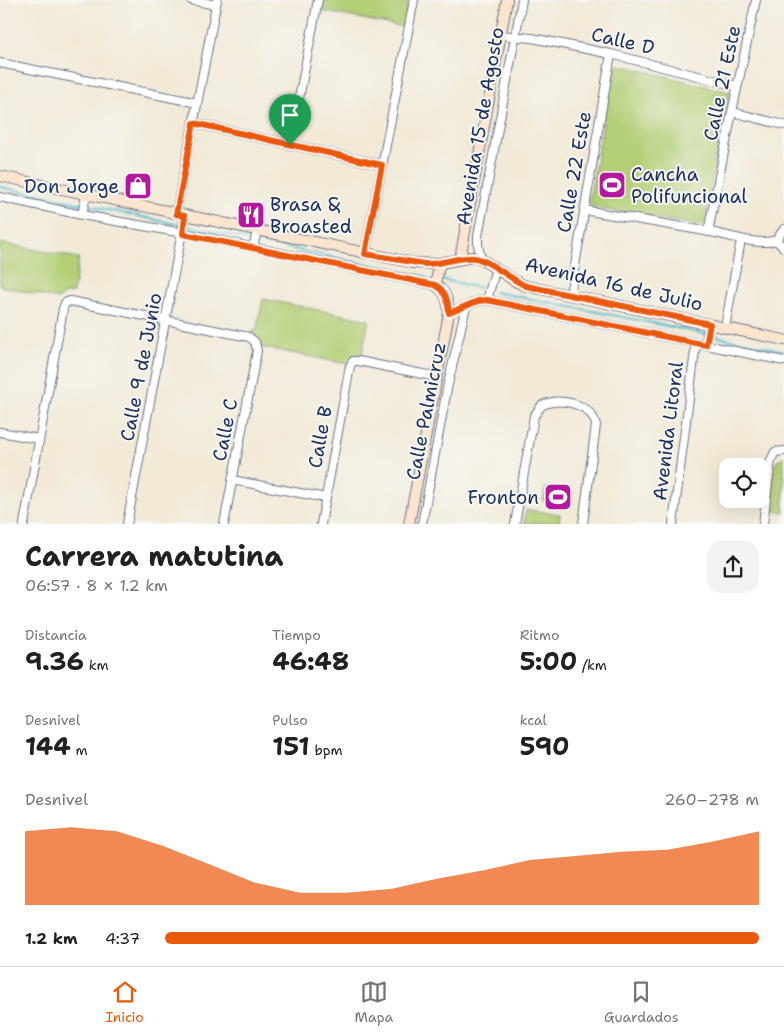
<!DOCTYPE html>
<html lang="es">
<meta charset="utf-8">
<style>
:root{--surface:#fff;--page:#f2f2f2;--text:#202124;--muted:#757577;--line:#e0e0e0;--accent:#ea580c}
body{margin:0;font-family:"Shantell Sans",sans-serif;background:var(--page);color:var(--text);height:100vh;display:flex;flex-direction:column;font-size:19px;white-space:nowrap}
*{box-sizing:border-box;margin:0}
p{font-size:16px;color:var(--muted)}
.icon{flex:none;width:28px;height:28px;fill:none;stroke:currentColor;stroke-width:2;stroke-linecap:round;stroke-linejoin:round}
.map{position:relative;height:524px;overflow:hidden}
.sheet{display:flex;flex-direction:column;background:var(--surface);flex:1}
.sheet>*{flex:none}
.fabs{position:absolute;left:719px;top:458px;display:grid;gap:10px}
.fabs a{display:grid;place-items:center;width:50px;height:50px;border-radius:10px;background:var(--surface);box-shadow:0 5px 20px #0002;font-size:25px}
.pin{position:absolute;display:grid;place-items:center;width:42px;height:42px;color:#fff;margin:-51px -21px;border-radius:50% 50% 50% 0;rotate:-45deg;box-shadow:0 0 5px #0007}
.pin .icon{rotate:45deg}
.round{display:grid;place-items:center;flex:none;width:52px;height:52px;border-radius:15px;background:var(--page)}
.summary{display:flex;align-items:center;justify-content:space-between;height:85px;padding:0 25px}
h1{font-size:28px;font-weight:700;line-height:38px}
.stats{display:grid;grid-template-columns:repeat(3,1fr);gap:8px;height:85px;padding:5px 25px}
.stats div{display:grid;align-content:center}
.stats b{font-size:25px;font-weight:700}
.stats small{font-size:14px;font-weight:400}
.stats p{font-size:14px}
.chart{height:140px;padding:10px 25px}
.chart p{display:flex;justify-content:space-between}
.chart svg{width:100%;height:90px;margin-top:5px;fill:var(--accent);opacity:.7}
ul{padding:0 25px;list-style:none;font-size:16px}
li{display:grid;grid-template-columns:80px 60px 1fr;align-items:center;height:38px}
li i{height:12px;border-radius:6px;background:var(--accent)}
.tabs{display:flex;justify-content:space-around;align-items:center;height:70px;border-top:1px solid var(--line);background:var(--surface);font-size:14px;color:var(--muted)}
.tabs a{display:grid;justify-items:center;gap:2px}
.tabs .on{color:var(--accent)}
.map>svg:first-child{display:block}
.green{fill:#b3ce75;stroke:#677e6a}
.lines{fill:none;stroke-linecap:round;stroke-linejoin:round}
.stream{stroke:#53bcd1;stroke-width:2.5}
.street-casing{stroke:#667088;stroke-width:10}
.secondary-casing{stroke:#667088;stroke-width:12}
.street{stroke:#fff;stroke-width:8}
.secondary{stroke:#fce5cf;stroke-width:10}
.route-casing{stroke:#fff;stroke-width:10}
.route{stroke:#ea580c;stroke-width:6}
.labels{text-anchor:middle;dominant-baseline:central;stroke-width:4;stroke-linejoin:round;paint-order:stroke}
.street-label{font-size:19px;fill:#1b2f5e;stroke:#f6f6f2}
.poi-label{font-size:19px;fill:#1b2f5e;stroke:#f6f6f2;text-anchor:start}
</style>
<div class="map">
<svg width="784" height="524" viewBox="0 0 784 524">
<rect width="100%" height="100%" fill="#f6f6f2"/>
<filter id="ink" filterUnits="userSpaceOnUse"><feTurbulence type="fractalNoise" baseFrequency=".02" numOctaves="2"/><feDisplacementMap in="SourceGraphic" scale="10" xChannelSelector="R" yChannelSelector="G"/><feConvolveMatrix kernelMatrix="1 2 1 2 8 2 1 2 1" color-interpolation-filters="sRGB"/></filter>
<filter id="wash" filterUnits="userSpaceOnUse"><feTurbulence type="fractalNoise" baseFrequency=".0096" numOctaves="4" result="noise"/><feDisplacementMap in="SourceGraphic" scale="20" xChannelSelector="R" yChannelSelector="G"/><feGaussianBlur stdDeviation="1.12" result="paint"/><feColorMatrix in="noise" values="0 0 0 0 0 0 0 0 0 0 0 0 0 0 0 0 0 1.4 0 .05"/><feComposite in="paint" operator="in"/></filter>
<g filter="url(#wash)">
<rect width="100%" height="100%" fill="#f2ead7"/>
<path class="green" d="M 323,0 L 409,0 L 403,27 L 321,11 Z
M 620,65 L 730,92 L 715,163 L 705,222 L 702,226 L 594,208 L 589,201 L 613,68 Z
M 0,243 L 79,258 L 73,293 L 65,294 L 59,299 L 0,286 Z
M 263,299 L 369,320 L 361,358 L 347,364 L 261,347 L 260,341 L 251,335 L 252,331 L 256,331 Z
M 784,457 L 784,512 L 768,511 L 774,466 L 778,460 Z
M 545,488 L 572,492 L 570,505 L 543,501 Z
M 526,510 L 560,514 L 559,523 L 524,523 Z"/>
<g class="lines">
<path class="stream" d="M 0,187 L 426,277
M 443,280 L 480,288
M 495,292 L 663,325 L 784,351"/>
</g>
</g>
<g filter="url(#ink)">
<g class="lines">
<defs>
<path id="street" d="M 191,0 L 216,5
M 500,35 L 532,38 L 611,54 L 737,86
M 0,63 L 198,103
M 732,112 L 784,125
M 194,123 L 382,165
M 290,145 L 318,0
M 0,197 L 82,215 L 183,233 L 435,285
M 584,210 C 624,217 665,224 705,231 C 725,234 758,247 776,240
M 176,214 L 217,0
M 82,215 L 86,195
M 708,232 L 732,112 L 756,0
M 776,240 L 784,229
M 776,240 L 784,248
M 253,248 L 257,231
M 365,254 L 414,0
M 481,259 L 478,245 L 478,236 L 522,0
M 570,295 L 611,54
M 487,300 L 496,268
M 449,313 L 478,301 L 487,300 L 784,361
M 725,327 L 741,240
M 705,345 L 710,324
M 0,432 L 39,439
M 232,480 L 326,498
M 24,524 L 63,309 L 65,303 L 70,301 L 249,337 L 255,342 L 257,351 L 224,524
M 127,524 L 185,216
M 321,524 L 350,366 L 353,361 L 358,361 L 437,377
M 422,524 L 447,389 L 466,306
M 515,524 L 534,416 L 542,405 C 560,397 591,403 596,425 L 583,524
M 673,524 L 696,343
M 763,524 L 771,460 L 775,452 L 784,451"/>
<path id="secondary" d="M 0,176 L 414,263 L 434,264 L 473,257 L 481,259 L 515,281 L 526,286 L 784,340
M 460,259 L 507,0
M 409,524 L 449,313 C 448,301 446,291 435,285 L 440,263"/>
</defs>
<use href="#street" class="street-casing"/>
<use href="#secondary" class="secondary-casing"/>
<use href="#street" class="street"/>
<use href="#secondary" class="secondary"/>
</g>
</g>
<g class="lines" filter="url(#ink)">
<defs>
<path id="route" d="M 194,123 L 382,165 L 365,254 L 424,264 C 441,265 458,256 475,258 C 487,259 512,280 526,286 L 710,324 L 706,345 L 487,300 L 478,301 L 449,313 C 448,301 446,291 435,285 L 183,234 L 185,216 L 176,214 Z"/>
</defs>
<use href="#route" class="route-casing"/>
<use href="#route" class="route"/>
</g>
<defs>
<symbol id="stadium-square" viewBox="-11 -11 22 22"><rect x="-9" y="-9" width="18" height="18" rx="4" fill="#b5179e" stroke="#f6f6f2"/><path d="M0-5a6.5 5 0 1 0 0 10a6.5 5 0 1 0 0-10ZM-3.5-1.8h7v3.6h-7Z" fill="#fff"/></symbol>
<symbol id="shop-square" viewBox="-11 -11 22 22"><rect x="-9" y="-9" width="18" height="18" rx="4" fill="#b5179e" stroke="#f6f6f2"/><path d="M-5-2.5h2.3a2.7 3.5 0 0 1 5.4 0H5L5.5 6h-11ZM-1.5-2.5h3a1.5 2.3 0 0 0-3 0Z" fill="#fff"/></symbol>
<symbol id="restaurant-square" viewBox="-11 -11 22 22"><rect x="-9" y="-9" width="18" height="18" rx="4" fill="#b5179e" stroke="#f6f6f2"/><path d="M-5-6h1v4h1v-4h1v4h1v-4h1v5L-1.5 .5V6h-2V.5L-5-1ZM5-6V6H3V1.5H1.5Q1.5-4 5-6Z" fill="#fff"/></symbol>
</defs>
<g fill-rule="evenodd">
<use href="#stadium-square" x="596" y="169" width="32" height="32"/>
<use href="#shop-square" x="122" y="170" width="32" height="32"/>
<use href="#restaurant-square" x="235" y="199" width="32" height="32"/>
<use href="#stadium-square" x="542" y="481" width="32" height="32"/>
</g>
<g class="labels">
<g class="street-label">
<text transform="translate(623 41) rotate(13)">Calle D</text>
<text transform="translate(722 83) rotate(-78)">Calle 21 Este</text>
<text transform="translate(480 126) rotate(-80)">Avenida 15 de Agosto</text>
<text transform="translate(574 172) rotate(-80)">Calle 22 Este</text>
<text transform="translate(614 284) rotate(13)">Avenida 16 de Julio</text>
<text transform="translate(141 367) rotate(-79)">Calle 9 de Junio</text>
<text transform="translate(426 411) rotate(-79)">Calle Palmicruz</text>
<text transform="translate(225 430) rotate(-79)">Calle C</text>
<text transform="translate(668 431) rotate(-83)">Avenida Litoral</text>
<text transform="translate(320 437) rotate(-80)">Calle B</text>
</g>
<g class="poi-label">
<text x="631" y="174">Cancha<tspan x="631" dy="22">Polifuncional</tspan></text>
<text x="119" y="186" text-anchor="end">Don Jorge</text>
<text x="270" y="204">Brasa &amp;<tspan x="270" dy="22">Broasted</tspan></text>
<text x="539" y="497" text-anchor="end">Fronton</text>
</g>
</g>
</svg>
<div class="fabs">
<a><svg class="icon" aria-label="locate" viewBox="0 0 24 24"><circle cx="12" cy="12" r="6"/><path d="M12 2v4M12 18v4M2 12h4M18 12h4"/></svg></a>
</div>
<div class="pin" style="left:290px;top:145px;background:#1e9e55"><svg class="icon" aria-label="arrive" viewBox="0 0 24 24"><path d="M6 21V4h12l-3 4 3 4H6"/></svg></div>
</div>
<section class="sheet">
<div class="summary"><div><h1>Carrera matutina</h1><p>06:57 · 8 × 1.2 km</p></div><a class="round"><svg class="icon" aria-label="share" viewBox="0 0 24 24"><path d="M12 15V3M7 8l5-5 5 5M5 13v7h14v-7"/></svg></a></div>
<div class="stats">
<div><p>Distancia</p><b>9.36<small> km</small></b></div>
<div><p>Tiempo</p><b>46:48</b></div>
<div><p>Ritmo</p><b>5:00<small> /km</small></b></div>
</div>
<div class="stats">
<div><p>Desnivel</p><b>144<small> m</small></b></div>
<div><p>Pulso</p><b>151<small> bpm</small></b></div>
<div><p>kcal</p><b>590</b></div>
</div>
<div class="chart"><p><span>Desnivel</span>260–278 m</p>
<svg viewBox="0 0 160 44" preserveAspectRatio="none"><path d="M0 44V8L10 6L20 8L30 15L40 24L50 33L60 38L70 38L80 36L90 31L100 27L110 22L120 20L130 18L140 17L150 13L160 8V44z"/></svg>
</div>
<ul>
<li><b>1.2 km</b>4:37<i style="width:100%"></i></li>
</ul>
</section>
<nav class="tabs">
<a class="on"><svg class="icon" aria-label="home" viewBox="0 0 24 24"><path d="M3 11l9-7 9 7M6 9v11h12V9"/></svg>Inicio</a>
<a><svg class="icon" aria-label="map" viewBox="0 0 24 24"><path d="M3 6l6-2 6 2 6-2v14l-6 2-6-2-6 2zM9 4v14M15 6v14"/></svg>Mapa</a>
<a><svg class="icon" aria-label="saved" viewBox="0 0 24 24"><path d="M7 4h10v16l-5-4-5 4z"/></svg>Guardados</a>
</nav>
